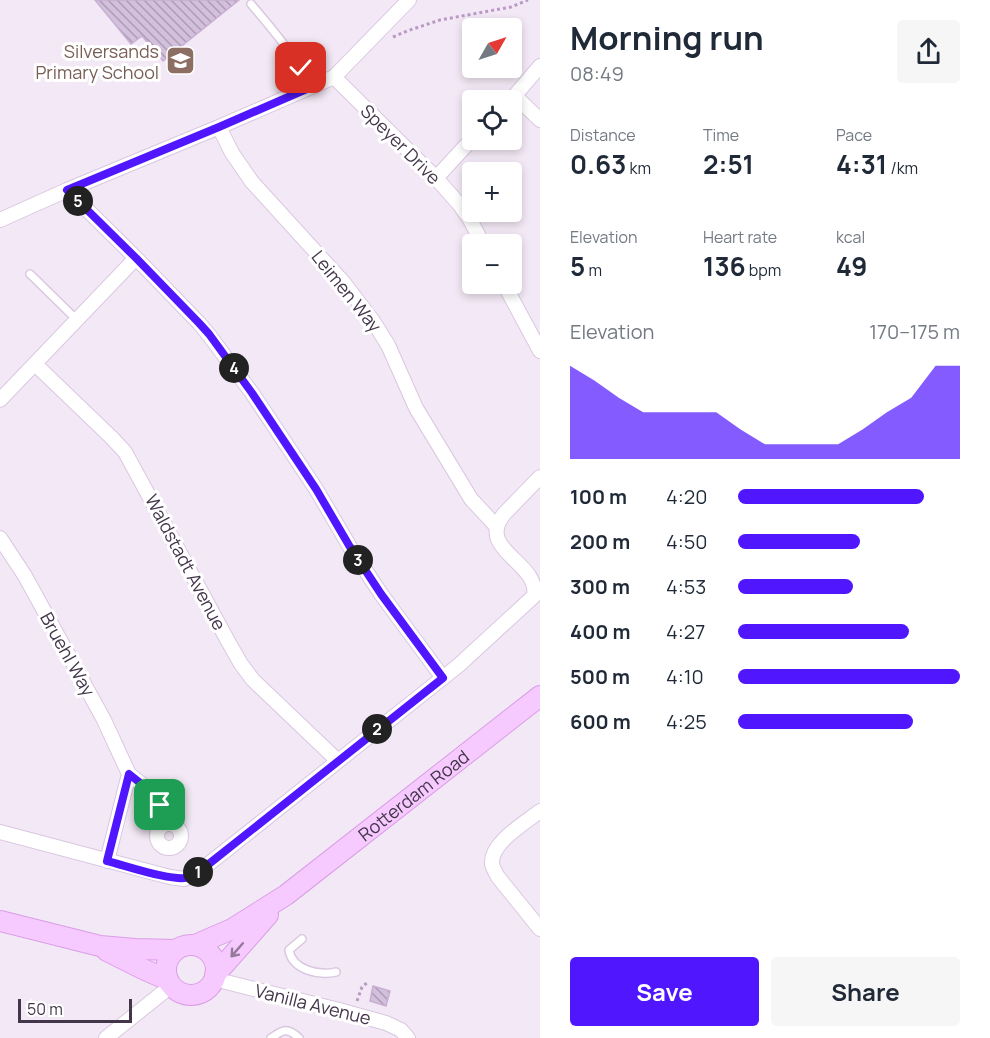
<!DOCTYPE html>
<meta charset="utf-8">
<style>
:root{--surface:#fff;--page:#f6f6f7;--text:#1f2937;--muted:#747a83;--accent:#5017ff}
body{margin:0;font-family:Manrope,sans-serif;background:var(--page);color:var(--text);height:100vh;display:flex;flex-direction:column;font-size:22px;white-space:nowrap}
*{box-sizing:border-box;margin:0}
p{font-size:20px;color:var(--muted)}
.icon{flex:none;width:33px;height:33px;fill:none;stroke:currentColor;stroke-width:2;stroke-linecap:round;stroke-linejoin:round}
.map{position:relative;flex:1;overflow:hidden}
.sheet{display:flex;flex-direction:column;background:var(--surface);width:450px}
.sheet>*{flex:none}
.needle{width:39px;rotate:51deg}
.controls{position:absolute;left:462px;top:18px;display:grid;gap:12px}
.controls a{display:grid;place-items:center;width:60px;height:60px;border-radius:6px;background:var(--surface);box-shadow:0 3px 9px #0003;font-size:30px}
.scale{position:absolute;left:18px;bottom:15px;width:114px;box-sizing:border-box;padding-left:6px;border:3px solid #44364a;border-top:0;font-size:16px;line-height:21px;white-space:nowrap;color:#44364a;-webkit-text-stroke:4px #fff;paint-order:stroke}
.pin{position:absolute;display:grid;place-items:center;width:51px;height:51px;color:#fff;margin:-26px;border-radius:12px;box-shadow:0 3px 9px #0006}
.km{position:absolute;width:30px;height:30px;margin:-15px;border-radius:50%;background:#222;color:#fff;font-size:16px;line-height:30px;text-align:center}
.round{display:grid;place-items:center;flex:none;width:63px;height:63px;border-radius:6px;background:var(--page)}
.overview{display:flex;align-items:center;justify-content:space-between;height:102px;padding:0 30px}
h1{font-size:33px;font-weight:700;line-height:45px}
.figures{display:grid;grid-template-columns:repeat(3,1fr);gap:9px;height:102px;padding:6px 30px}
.figures div{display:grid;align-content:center}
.figures b{font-size:26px;font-weight:700}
.figures small{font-size:16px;font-weight:400}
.figures p{font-size:16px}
.chart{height:168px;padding:12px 30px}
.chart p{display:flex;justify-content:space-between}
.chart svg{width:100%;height:108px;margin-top:6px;fill:var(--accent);opacity:.7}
.cta{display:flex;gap:12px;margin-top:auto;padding:12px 30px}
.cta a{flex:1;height:69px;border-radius:6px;background:var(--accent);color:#fff;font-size:24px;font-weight:700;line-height:69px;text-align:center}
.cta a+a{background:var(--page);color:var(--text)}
ul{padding:0 30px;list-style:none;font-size:20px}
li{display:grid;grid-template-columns:96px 72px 1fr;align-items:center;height:45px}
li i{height:15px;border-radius:8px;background:var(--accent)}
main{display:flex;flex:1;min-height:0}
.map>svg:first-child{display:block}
.building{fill:url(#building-back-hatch);stroke:#c9afd4;stroke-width:1.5}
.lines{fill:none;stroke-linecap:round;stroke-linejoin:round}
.lane-casing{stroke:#dac7e0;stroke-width:10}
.street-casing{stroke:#dac7e0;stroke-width:16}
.secondary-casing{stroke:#da9de6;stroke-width:22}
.path{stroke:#ba9ac5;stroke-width:3;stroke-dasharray:3 3;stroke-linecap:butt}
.lane{stroke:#fff;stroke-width:7}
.street{stroke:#fff;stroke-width:14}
.secondary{stroke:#f7caff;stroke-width:20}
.oneway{stroke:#95799b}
.route-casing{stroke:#fff;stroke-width:12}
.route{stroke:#5017ff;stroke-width:8}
.labels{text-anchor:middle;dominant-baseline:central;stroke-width:6;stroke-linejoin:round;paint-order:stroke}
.education-label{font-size:18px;fill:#785e54;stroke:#fff;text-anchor:end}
.street-label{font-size:18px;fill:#44364a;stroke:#fff}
</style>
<main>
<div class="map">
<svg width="540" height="1038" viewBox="0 0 540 1038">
<defs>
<pattern id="building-back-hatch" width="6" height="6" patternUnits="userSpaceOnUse" patternTransform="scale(1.5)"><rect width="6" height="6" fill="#d3c0dc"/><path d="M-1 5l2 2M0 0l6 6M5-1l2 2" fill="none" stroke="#ad9db4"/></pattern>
</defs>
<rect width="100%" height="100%" fill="#f3e9f6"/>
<path class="building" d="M 95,0 L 239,0 L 163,61 L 142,36 L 131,44 Z
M 373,986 L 390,991 L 386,1006 L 370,1001 Z"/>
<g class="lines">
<defs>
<path id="lane" d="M 251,4 C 274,31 295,55 310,88
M 30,274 L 77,320
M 302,939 L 289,950 C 292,970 319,976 336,972
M 271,1038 C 283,1030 287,1027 299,1038"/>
<path id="street" d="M 334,77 L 436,178 L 459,204 L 469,218 L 483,244
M 515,96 L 540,120
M 511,100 L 540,66
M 219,127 L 232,153 L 252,182 L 344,283 L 373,321 L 388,345 L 416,408 L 471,499 L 497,527
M 436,178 L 472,139
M 67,190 L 136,258 L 199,323 L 209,335 L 252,393 L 316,489 L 350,547 L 381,594 L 443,678
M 0,220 L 67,190 L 219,127 L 334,77 L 409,0
M 504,284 L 540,351
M 35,364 L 112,438 L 125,452 L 229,643 L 241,664 L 253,680 L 337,760
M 0,400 L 136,258
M 0,538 L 25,576 L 104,720 L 129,774 L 154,794 L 160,805 L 165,824
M 540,811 C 525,823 490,843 492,864 C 493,869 496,873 498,877 L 540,929
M157 836a12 12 0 1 1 24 0a12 12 0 1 1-24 0Z
M 0,832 L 170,877 L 184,879 L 196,874 L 459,665 L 534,596 C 540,562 475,550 504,514 L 540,477
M 107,861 L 129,774
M 214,979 L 339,1010 L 386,1023 L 401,1030 L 408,1038
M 106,1038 L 171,986"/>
<g id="secondary">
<path d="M 0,921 L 100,946 L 135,949 L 176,950"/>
<path id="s1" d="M 195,945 L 232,929 L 286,895 L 540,696"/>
<circle cx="191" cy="970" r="25"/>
<path d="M 107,951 L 145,970 L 168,980"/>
<path d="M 215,975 L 268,915"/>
</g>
</defs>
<use href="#lane" class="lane-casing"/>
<use href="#street" class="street-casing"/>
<use href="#secondary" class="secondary-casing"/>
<path class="path" d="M 393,37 L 407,31 L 440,20 L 511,7 L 528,0
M 357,1001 L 362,987 L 368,982"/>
<use href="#lane" class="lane"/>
<use href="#street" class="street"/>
<use href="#secondary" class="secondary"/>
</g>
<defs><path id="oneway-shaft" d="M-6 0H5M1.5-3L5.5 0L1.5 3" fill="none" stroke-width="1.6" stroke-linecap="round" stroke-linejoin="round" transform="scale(1.5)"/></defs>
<use class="oneway" href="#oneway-shaft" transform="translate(237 950) rotate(131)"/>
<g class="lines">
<defs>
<path id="route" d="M 160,805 L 154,794 L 129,774 L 107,861 C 124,865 175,883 190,877 C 195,875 200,870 205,867 L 443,678 L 381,594 L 350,547 L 316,489 L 252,393 L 209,334 L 199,323 L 136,258 L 67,190 L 219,127 L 309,88 L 310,88 L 301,68"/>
</defs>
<use href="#route" class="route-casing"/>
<use href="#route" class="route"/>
</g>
<defs>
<symbol id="school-square" viewBox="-11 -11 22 22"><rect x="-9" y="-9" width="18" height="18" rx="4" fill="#8d6e63" stroke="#fff"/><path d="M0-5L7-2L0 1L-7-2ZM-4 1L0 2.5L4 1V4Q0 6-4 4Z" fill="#fff"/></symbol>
</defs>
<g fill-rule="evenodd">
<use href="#school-square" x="164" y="44" width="33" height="33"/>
</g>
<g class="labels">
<g class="education-label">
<text x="159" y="51">Silversands<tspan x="159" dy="21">Primary School</tspan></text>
</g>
<g class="street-label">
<text transform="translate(401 144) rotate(45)">Speyer Drive</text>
<text transform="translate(347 291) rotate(51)">Leimen Way</text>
<text transform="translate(186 562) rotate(62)">Waldstadt Avenue</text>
<text transform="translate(68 654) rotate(61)">Bruehl Way</text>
<text stroke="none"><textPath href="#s1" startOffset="266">Rotterdam Road</textPath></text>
<text transform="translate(313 1004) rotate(14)">Vanilla Avenue</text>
</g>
</g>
</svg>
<div class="controls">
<a><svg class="needle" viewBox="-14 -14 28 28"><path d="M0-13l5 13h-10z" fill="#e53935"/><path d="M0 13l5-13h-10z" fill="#747a83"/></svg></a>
<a><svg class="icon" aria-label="locate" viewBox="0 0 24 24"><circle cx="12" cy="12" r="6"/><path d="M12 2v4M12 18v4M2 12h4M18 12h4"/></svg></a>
<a>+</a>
<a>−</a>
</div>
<div class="scale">50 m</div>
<div class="pin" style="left:160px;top:805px;background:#1e9e55"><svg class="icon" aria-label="arrive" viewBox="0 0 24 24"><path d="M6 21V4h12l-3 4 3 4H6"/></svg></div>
<div class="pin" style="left:301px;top:68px;background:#d93025"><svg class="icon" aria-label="check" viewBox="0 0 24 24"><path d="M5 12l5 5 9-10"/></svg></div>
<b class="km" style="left:198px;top:872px">1</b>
<b class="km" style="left:377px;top:729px">2</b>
<b class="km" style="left:358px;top:560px">3</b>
<b class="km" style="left:234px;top:368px">4</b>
<b class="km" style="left:78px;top:201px">5</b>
</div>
<section class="sheet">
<div class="overview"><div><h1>Morning run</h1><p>08:49</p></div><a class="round"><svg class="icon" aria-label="share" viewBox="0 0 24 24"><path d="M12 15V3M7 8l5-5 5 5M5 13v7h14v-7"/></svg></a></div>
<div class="figures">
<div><p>Distance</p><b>0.63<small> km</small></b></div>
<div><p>Time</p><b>2:51</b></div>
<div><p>Pace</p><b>4:31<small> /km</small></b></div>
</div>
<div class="figures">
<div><p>Elevation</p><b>5<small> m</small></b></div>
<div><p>Heart rate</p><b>136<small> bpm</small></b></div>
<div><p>kcal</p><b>49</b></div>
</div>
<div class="chart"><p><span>Elevation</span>170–175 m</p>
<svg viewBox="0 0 160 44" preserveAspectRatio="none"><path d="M0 44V6L10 12L20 19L30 25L40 25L50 25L60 25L70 32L80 38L90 38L100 38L110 38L120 32L130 25L140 19L150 6L160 6V44z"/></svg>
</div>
<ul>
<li><b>100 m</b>4:20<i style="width:84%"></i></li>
<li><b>200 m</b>4:50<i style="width:55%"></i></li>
<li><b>300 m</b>4:53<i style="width:52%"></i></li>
<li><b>400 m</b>4:27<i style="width:77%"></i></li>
<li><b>500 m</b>4:10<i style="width:100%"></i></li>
<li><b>600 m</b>4:25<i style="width:79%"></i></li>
</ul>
<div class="cta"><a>Save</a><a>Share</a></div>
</section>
</main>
